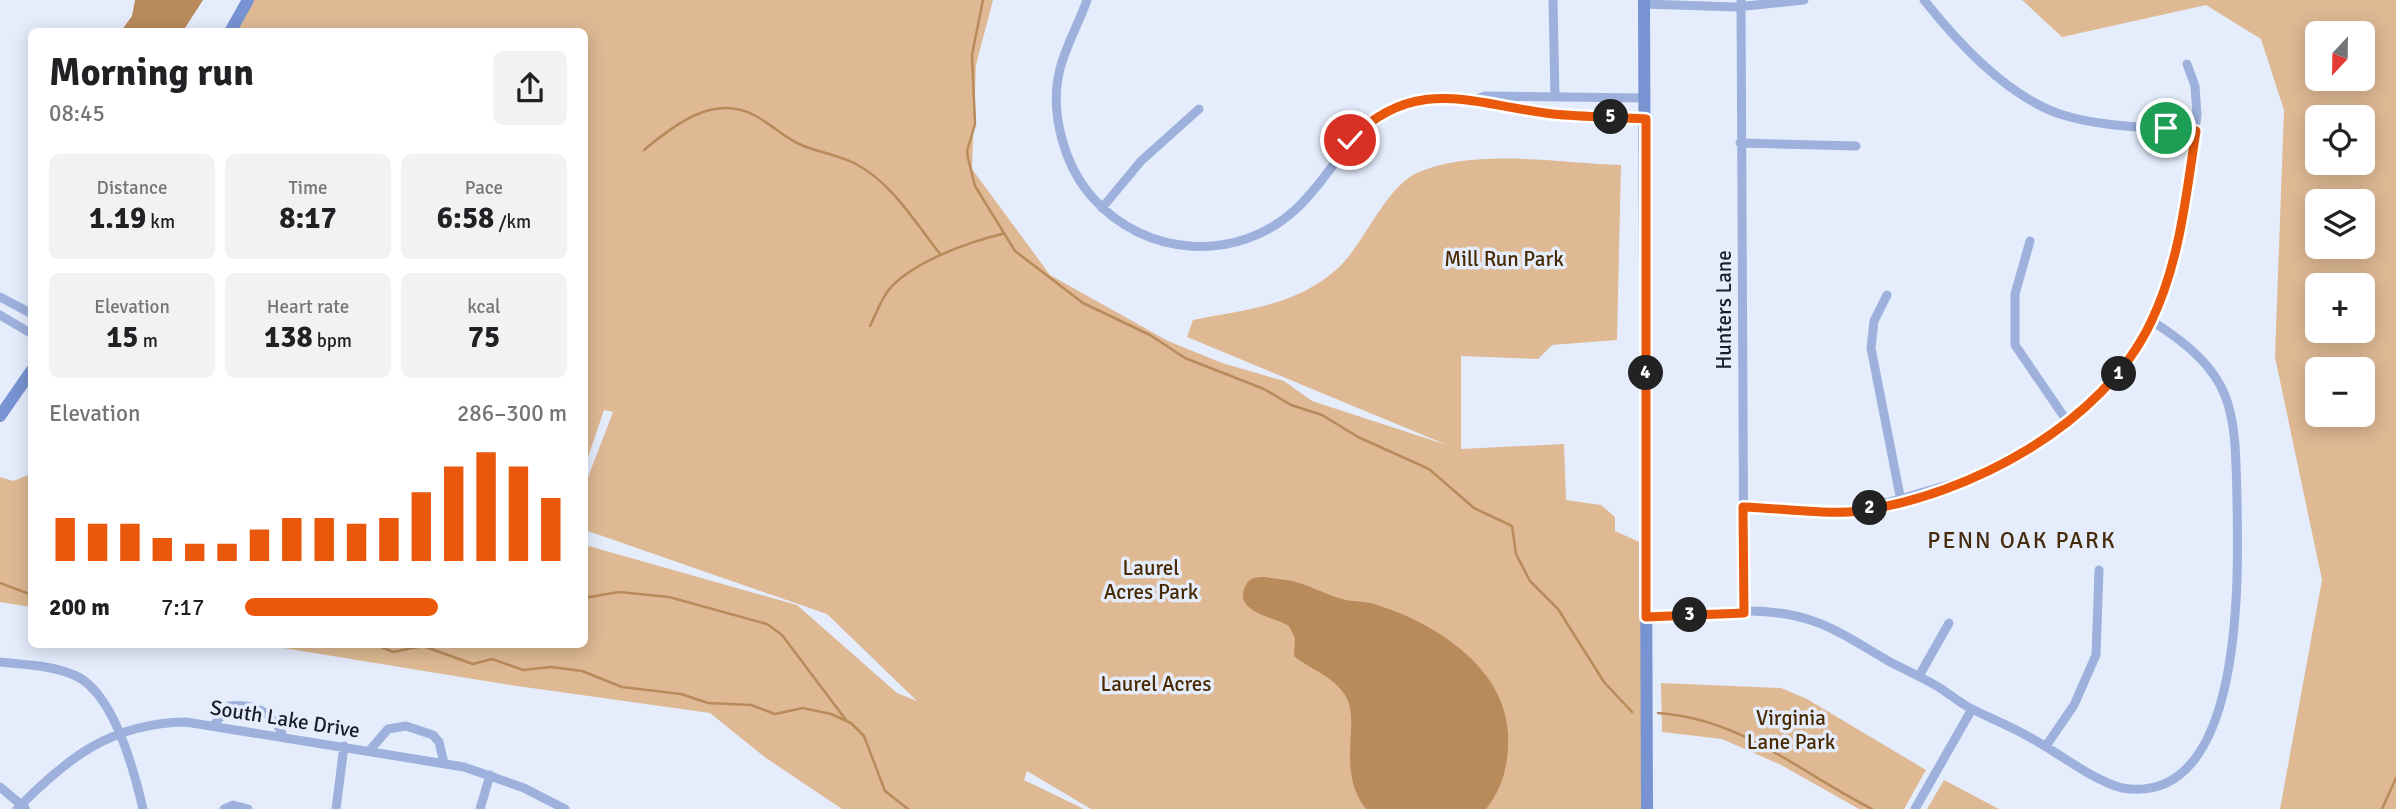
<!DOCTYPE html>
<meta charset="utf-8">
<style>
:root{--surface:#fff;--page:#f2f2f2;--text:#202124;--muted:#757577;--accent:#ea580c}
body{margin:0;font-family:Signika,sans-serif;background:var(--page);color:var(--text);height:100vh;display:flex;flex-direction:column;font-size:26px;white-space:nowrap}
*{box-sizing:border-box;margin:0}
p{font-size:23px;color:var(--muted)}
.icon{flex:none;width:38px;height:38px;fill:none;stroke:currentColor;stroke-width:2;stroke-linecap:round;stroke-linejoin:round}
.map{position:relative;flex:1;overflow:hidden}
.sheet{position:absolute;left:28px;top:28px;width:560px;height:620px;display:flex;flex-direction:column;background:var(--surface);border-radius:10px;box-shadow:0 4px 18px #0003}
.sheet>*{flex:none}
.needle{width:46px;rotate:202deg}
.controls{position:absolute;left:2305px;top:21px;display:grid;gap:14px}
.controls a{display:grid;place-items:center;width:70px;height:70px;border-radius:10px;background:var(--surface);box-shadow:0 4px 18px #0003;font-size:35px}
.pin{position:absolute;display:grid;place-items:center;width:60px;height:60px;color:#fff;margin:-30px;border:4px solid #fff;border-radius:50%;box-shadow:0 2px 7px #0007}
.km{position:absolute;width:35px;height:35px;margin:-18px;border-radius:50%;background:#222;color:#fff;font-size:19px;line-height:35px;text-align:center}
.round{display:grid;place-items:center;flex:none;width:74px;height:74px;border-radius:10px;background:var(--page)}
.headline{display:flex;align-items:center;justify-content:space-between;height:119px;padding:0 21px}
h1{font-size:38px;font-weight:700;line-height:52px}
.stats{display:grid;grid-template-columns:repeat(3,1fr);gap:10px;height:119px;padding:7px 21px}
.stats div{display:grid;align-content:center;border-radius:10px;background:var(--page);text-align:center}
.stats b{font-size:30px;font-weight:700}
.stats small{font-size:19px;font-weight:400}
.stats p{font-size:19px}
.chart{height:196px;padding:14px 21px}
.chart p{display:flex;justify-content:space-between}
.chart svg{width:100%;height:126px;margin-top:7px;stroke:var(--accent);stroke-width:6}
ul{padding:0 21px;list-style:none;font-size:23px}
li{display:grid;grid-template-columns:112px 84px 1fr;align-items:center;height:52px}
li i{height:18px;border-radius:9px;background:var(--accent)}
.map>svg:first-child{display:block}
.green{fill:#deb994;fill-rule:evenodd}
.water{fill:#b98a5a}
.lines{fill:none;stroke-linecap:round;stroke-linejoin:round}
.stream{stroke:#b98a5a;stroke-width:2.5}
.street{stroke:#9db1dc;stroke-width:9}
.secondary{stroke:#7793d2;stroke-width:12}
.route-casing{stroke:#fff;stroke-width:14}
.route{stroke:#ea580c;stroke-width:9}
.labels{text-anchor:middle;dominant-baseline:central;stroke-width:7;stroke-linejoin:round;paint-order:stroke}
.park-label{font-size:21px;fill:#482900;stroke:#e5edfd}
.street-label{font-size:21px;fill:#191e28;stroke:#e5edfd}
.neighbourhood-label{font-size:23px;letter-spacing:2px;fill:#462b0b;stroke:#e5edfd}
</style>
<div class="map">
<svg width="2396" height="809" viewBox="0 0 2396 809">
<rect width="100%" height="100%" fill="#e5edfd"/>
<path class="green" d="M 248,0 L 993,0 L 976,65 L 972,169 L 1050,275 L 1168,341 L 1222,363 L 1284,381 L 1312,401 L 1447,445 L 1187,337 L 1193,320 C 1246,309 1294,307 1337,269 C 1365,244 1385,186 1419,172 C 1476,148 1560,163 1621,165 L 1617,340 L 1552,345 L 1538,359 L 1461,356 L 1461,449 L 1564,444 L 1566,500 L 1601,505 L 1615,517 L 1615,531 L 1646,545 L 1648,809 L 1091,809 L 1027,771 L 1024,780 L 1084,809 L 842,809 L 766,758 L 710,713 L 510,685 L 259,644 L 584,644 L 585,545 L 797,605 L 897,693 L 917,701 L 827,614 L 585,530 L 585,485 L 613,412 L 604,410 L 585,466 L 584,32 L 230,32 Z
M 2022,0 L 2396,0 L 2396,809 L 2280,809 L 2322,580 L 2275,357 L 2284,110 L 2261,39 L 2206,5 L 2062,37 ZM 2317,33 L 2362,33 L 2362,79 L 2317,79 ZM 2317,117 L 2362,117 L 2362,163 L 2317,163 ZM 2317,201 L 2362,201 L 2362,247 L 2317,247 ZM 2317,285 L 2362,285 L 2362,331 L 2317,331 ZM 2317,369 L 2362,369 L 2362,415 L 2317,415 Z
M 31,474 L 32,474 L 31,607 L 0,602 L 0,477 L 13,481 Z
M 1661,683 L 1781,688 L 1807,699 L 1926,770 L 1904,809 L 1859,809 L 1781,765 L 1722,739 L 1662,732 Z
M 1944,780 L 1999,809 L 1927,809 Z"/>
<path class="water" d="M 135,0 L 203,0 L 183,31 L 121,31 L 132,16 Z
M 1265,577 C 1274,579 1283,579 1292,581 C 1309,585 1325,594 1342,599 C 1353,602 1364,601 1374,604 C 1433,622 1505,666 1508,734 C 1509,761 1504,787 1486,809 L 1366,809 C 1335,770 1362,721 1345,695 C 1332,675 1311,670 1294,656 L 1295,638 L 1289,626 C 1275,617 1231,612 1246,585 C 1250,577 1257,577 1265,577 Z"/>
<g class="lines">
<path class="stream" d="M 983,0 L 972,55 L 975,124 L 967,151 L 968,158 L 975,186 L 1015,251 L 1083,303 L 1150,335 L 1185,358 L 1264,389 L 1291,405 L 1322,415 L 1358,437 L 1429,469 L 1474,508 L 1512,526 L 1516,554 L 1530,581 L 1558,609 L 1604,682 L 1632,712
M 644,150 C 674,125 713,94 754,115 C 770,123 782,136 799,144 C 816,152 836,154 854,163 C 892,182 915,223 941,255
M 870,326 C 877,312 883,294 894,284 C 919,260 969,242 1002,234
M 0,583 L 32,595
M 584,598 L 619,592 L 669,597 L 767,624 L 782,635 L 846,720
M 374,644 L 393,652 L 423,646 L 473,664 L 492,659 L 523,670 L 551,667 L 582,671 L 622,687 L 681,694 L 708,703 L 751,705 L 775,714 L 803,708 L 831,714 L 851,723 L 864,736 L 885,791 L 908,809
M 1658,713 C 1743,719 1799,772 1872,809
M 2382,809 L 2396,778"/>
<path class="street" d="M 1087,0 C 1079,23 1066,45 1060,69 C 1049,111 1064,166 1093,198 C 1145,257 1237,264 1296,209 C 1338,170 1349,122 1410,103 C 1456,89 1504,107 1550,113 C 1582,118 1614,117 1646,119
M 1553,0 L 1555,97
M 1741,0 L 1744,613
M 1924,0 C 1958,43 2009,98 2063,115 C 2105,128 2153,127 2196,131
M 1644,4 L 1736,7 L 1804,0
M 1476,99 L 1485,96 L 1643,98
M 1740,143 L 1856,146
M 1102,208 L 1141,161 L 1199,109
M 2030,241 L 2015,294 L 2015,345 L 2067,421
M 1887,295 L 1874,321 L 1871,348 L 1901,501
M 0,297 L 32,314
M 0,315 L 32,334
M 1743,507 L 1858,511 L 1979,476 L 2051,436 L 2122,372 L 2152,321 L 2176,254 L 2197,115 L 2195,86 L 2187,64
M 1646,617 C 1698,615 1760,603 1810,620 C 1839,629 1865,648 1892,663 C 1908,671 1925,679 1940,688 C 1951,695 1961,704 1972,709 C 1992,719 2012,727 2031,738 C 2061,754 2090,779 2122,788 C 2247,809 2238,569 2237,500 C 2235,406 2235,374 2152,321
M 0,662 C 24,665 51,665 74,675 C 113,691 134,770 143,809
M 1919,676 L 1949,623
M 214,725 L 229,706 C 255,703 273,712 283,736
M 2046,746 L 2074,705 L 2096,655 L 2099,570
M 370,750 L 388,729 L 406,726 L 433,735 L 439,742 L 444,763
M 0,787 L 25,808
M 17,809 C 67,758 111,723 186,722 L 464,767 L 524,788 L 565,809
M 224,809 L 233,805 L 248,809
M 336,809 L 344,746
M 480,809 L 490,775
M 1915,809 L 1972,709"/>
<path class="secondary" d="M 1644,0 L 1647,809
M 230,32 L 248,0
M 0,416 L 32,370"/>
</g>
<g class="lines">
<defs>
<path id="route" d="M 1350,140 C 1416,73 1474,105 1553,114 C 1584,117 1615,117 1646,119 L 1646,617 L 1744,613 L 1743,507 C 1777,508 1827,515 1860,511 C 1970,495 2102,425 2151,322 C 2180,262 2186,195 2196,131 L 2166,128"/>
</defs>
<use href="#route" class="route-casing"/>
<use href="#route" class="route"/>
</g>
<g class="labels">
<g class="park-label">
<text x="1504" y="259">Mill Run Park</text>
<text x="1151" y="568">Laurel<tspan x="1151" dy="24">Acres Park</tspan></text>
<text x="1156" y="684">Laurel Acres</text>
<text x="1791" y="718">Virginia<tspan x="1791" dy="24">Lane Park</tspan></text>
</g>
<g class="street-label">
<text transform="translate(1724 310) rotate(-90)">Hunters Lane</text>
<text transform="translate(285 719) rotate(9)">South Lake Drive</text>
</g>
<g class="neighbourhood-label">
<text x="2022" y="540">PENN OAK PARK</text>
</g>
</g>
</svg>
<div class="controls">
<a><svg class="needle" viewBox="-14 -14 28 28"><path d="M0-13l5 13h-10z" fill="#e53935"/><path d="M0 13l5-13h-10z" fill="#757577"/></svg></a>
<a><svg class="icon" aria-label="locate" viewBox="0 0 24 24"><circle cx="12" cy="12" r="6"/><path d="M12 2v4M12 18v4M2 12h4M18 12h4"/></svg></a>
<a><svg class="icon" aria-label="layers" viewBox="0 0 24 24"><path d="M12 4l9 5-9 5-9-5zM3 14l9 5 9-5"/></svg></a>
<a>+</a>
<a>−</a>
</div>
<div class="pin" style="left:2166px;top:128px;background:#1e9e55"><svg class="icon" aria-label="arrive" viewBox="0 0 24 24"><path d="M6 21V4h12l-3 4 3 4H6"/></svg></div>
<div class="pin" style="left:1350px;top:140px;background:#d93025"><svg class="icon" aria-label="check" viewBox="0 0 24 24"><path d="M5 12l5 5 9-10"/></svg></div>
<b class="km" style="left:2119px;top:374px">1</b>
<b class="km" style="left:1870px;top:508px">2</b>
<b class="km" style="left:1690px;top:615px">3</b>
<b class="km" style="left:1646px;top:373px">4</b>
<b class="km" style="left:1611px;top:117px">5</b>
<section class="sheet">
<div class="headline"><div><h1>Morning run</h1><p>08:45</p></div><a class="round"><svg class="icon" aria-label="share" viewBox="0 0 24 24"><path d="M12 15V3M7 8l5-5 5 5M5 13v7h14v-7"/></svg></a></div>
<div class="stats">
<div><p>Distance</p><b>1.19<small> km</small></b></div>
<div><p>Time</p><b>8:17</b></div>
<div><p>Pace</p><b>6:58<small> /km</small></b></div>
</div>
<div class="stats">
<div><p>Elevation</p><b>15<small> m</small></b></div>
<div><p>Heart rate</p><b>138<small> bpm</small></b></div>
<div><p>kcal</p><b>75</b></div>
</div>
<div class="chart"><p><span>Elevation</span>286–300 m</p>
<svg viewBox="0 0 160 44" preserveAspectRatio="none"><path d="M5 44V29M15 44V31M25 44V31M35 44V36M45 44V38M55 44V38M65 44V33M75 44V29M85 44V29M95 44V31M105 44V29M115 44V20M125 44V11M135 44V6M145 44V11M155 44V22"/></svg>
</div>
<ul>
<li><b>200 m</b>7:17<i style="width:60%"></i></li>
</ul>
</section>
</div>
